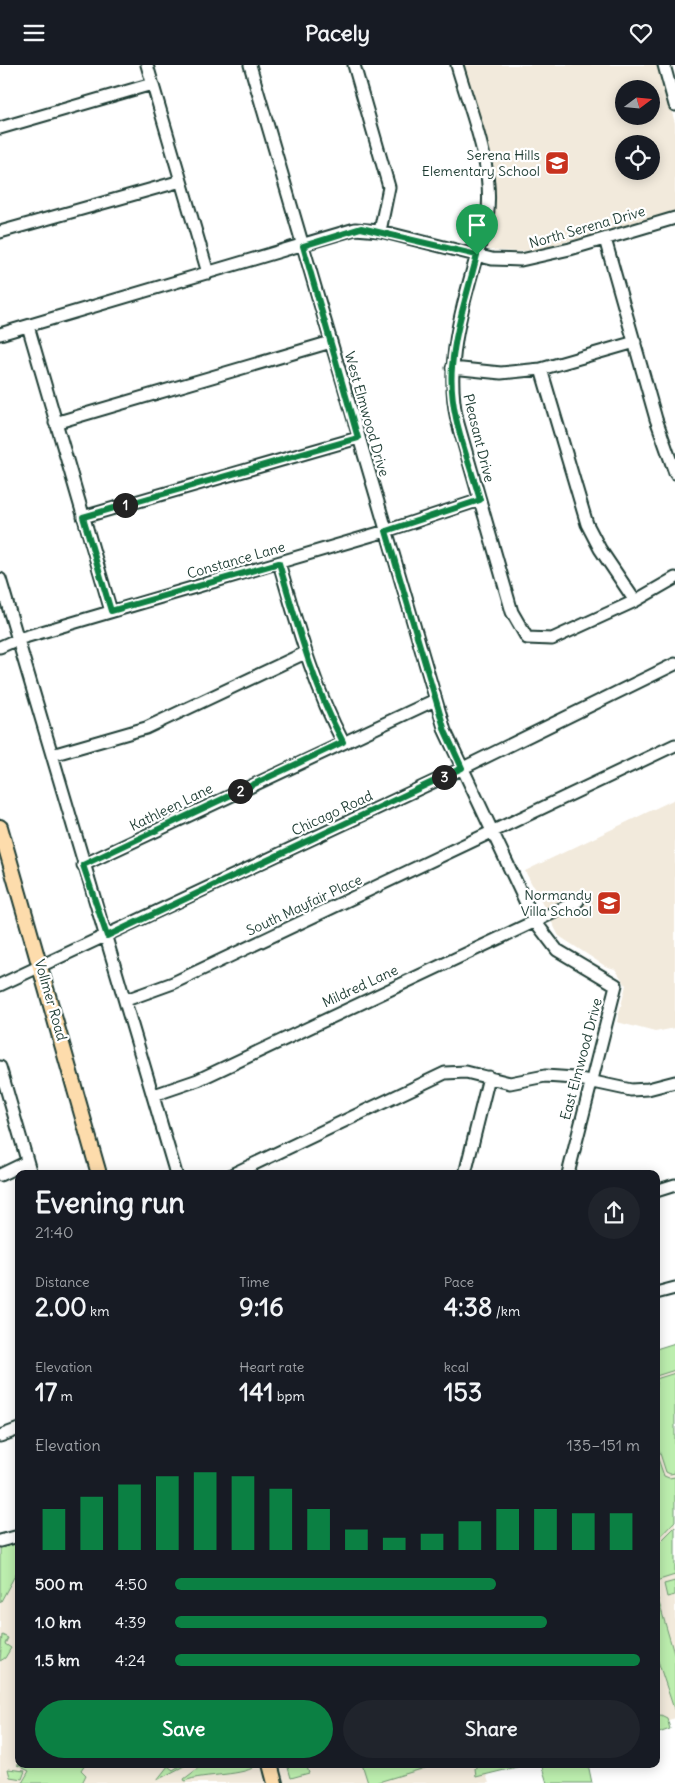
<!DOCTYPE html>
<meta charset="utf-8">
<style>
:root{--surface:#171b24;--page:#20242c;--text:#f1f3f6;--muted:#9ea1a6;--accent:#0b8043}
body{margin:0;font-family:Delius,sans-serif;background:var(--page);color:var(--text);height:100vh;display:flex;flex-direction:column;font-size:19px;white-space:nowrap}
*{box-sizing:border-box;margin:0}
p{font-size:16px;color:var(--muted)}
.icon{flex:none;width:28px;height:28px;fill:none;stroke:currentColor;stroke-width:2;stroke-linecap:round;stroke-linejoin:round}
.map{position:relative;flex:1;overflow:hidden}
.side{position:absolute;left:15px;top:1105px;width:645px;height:598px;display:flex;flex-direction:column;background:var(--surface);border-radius:10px;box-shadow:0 2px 12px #0003}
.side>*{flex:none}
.needle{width:32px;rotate:74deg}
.fabs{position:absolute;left:615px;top:15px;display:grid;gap:10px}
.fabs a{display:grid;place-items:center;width:45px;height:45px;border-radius:50%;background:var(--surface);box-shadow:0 2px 12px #0003;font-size:25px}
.pin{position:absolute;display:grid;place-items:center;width:42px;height:42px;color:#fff;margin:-51px -21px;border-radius:50% 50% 50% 0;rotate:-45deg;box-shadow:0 0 5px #0007}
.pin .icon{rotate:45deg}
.km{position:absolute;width:25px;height:25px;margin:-12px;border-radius:50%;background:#222;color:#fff;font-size:14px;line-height:25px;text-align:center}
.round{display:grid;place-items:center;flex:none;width:52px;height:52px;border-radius:26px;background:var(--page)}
.headline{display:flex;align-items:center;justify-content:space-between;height:85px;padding:0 20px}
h1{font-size:28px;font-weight:700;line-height:38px}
.figures{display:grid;grid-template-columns:repeat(3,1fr);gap:8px;height:85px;padding:5px 20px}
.figures div{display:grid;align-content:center}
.figures b{font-size:25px;font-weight:700}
.figures small{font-size:14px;font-weight:400}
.figures p{font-size:14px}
.chart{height:140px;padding:10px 20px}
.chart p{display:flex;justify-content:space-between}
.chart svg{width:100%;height:90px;margin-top:5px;stroke:var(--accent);stroke-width:6}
.action{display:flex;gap:10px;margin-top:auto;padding:10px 20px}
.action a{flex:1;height:58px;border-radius:30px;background:var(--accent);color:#fff;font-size:20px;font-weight:700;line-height:58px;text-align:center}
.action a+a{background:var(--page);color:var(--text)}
ul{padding:0 20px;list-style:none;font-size:16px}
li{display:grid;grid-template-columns:80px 60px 1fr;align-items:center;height:38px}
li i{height:12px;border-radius:6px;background:var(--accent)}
header{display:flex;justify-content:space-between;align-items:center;height:65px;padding:0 20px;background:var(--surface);font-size:22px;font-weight:700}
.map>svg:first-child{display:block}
.built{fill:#f2eadc;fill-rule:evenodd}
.green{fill:#bceeae;stroke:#6e9671}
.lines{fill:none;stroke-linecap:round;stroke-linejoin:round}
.minor-casing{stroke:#1f3d34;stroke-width:15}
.major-casing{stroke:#1f3d34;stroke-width:18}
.minor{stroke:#fff;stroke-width:11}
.major{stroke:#fddcac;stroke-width:14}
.route-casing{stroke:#fff;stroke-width:10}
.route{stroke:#0b8043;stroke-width:6}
.labels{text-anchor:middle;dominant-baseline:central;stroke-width:4.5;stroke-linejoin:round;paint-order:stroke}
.poi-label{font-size:14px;fill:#1f3d34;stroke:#fff;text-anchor:end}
.street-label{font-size:14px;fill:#1f3d34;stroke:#fff}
</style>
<header><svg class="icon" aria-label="menu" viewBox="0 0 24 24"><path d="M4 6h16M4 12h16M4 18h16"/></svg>Pacely<svg class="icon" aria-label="heart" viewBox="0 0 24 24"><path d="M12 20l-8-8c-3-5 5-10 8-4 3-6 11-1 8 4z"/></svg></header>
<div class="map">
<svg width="675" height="1718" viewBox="0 0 675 1718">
<rect width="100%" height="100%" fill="#fff"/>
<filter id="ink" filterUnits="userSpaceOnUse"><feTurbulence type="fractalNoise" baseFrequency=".02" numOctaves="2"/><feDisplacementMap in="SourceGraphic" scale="10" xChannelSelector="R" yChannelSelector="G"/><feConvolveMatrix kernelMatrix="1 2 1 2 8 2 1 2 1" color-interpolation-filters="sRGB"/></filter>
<g filter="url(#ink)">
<path class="built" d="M 462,0 L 658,0 L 675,58 L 675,146 L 541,184 L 515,187 L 488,185 L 486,181 L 494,136 L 494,115 ZM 624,24 L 651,24 L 651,51 L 624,51 ZM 624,79 L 651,79 L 651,106 L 624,106 Z
M 675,734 L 675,963 L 655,967 L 617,957 L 626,920 L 615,904 L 605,901 L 559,871 L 525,806 Z
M 675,1278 L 675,1653 L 656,1659 L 656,1284 Z
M 19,1479 L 19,1699 L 519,1699 L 486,1709 L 489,1718 L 0,1718 L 0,1484 Z"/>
<path class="green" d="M 675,1278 L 675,1305 L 656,1311 L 656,1284 Z
M 675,1308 L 675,1408 L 670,1409 L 666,1407 L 656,1376 L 656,1314 Z
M 656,1388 L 664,1411 L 669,1413 L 675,1412 L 675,1456 L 656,1476 Z
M 675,1462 L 675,1510 L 656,1516 L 656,1481 Z
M 19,1475 L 19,1503 L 0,1538 L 0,1481 Z
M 675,1516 L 675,1530 L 667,1532 L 664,1519 Z
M 656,1527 L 675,1592 L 675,1647 L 656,1590 Z
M 2,1570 L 8,1573 L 5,1579 L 11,1583 L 5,1593 L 0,1596 Z
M 661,1650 L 667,1653 L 670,1664 L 656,1669 L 656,1651 Z
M 85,1699 L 81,1705 L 86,1710 L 82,1718 L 22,1718 L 29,1706 L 17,1700 Z
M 182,1699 L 186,1700 L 157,1715 L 168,1701 L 173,1705 Z
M 204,1699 L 257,1699 C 248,1712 202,1708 185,1716 L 184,1714 Z
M 287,1699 L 306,1699 L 309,1708 L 291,1713 Z
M 362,1699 L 434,1699 L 435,1700 L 375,1718 L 368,1718 Z
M 489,1699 L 529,1699 L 476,1712 L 475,1703 Z
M 541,1699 L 588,1699 L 592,1718 L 547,1718 Z
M 8,1704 L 25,1706 L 22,1714 L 10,1712 Z"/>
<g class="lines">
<defs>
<path id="minor" d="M 147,0 L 208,208
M 250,0 L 445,666 L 534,855 L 557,885 L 616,920 L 568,1109
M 354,0 L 389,122 L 380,166
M 457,0 C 471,49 495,102 487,154 C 470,219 442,288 457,355 L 512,547 L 527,573 L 552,574 L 635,536 L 675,513
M 664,0 L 675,40
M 0,63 L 152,19
M 0,167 L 181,116
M 605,174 L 656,354 L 675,408
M 28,261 L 111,546
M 0,269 L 355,164 L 380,166 L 492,194 L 521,195 L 570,184 L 675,153
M 452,303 L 501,308 L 541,304 L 635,277
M 541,304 L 587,459 L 600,484 L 635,536
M 55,358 L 331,277
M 83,452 L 358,373
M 279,498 C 297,559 313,620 343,677
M 0,514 L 176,1109
M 0,582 L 18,574 L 386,466 L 480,435
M 52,690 L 146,663 L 305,588
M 83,800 L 435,635
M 0,920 L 463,703 L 675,599
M 126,935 L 173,918 L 675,680
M 0,1002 L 31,1109
M 154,1030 L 198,1015 L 578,836
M 233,1109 L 445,1008 L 466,1007 L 510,1018 L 545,1011 L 575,1013 L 631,1025 L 648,1024 L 675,1017
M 465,1109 L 489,1012
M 0,1110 L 27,1097
M 656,1126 L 675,1120
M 656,1228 L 675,1223
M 0,1371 L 19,1364
M 0,1476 L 19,1471"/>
<path id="major" d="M 0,762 L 99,1109
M 270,1699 L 275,1718"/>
</defs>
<use href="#minor" class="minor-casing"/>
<use href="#major" class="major-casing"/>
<use href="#minor" class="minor"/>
<use href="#major" class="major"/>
</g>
</g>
<g class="lines" filter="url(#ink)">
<defs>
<path id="route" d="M 361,163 L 477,190 C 468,227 455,264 452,302 C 448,347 468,392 480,435 L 386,466 L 445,666 L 462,703 L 107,871 L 83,800 L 343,677 C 313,620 297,559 279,498 L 111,546 L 83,452 L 358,373 L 303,181 Z"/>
</defs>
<use href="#route" class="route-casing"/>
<use href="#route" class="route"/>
</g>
<defs>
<symbol id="school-square" viewBox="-11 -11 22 22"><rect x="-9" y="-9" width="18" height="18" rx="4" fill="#c8321e" stroke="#fff"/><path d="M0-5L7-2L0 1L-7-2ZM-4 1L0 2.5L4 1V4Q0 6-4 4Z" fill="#fff"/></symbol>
</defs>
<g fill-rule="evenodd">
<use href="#school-square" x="543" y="84" width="28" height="28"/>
<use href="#school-square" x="595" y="824" width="28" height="28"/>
</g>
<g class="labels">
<g class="poi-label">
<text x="540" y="90">Serena Hills<tspan x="540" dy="16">Elementary School</tspan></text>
<text x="592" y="830">Normandy<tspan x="592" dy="16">Villa School</tspan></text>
</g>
<g class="street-label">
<text transform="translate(587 162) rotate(-16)">North Serena Drive</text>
<text transform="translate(367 349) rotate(74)">West Elmwood Drive</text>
<text transform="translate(479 373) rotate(76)">Pleasant Drive</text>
<text transform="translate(236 495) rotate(-16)">Constance Lane</text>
<text transform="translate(171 742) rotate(-26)">Kathleen Lane</text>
<text transform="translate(332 748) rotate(-25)">Chicago Road</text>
<text transform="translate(304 840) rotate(-25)">South Mayfair Place</text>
<text transform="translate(360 921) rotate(-25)">Mildred Lane</text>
<text transform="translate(51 935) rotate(74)">Vollmer Road</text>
<text transform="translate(581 994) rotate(-75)">East Elmwood Drive</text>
</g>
</g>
</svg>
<div class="fabs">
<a><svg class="needle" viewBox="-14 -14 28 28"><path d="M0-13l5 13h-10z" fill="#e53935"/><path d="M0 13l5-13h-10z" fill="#9ea1a6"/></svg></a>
<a><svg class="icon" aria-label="locate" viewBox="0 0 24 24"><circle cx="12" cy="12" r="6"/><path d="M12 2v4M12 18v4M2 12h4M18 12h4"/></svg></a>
</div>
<div class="pin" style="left:477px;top:190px;background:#1e9e55"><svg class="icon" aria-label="arrive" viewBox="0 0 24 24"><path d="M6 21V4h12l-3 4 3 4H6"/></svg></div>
<b class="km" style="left:125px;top:440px">1</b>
<b class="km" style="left:240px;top:726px">2</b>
<b class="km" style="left:444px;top:712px">3</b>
<section class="side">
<div class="headline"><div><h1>Evening run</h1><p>21:40</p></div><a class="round"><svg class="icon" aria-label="share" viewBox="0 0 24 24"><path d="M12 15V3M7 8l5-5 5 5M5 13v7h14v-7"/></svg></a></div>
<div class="figures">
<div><p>Distance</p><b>2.00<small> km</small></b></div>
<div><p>Time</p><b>9:16</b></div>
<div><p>Pace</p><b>4:38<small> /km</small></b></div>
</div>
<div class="figures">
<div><p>Elevation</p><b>17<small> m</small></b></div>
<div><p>Heart rate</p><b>141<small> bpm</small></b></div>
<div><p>kcal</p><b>153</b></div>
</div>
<div class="chart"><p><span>Elevation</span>135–151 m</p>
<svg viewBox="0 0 160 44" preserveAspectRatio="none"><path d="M5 44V24M15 44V18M25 44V12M35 44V8M45 44V6M55 44V8M65 44V14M75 44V24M85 44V34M95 44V38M105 44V36M115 44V30M125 44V24M135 44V24M145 44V26M155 44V26"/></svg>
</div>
<ul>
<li><b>500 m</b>4:50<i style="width:69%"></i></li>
<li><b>1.0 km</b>4:39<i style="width:80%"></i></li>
<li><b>1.5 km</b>4:24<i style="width:100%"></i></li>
</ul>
<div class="action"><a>Save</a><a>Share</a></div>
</section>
</div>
